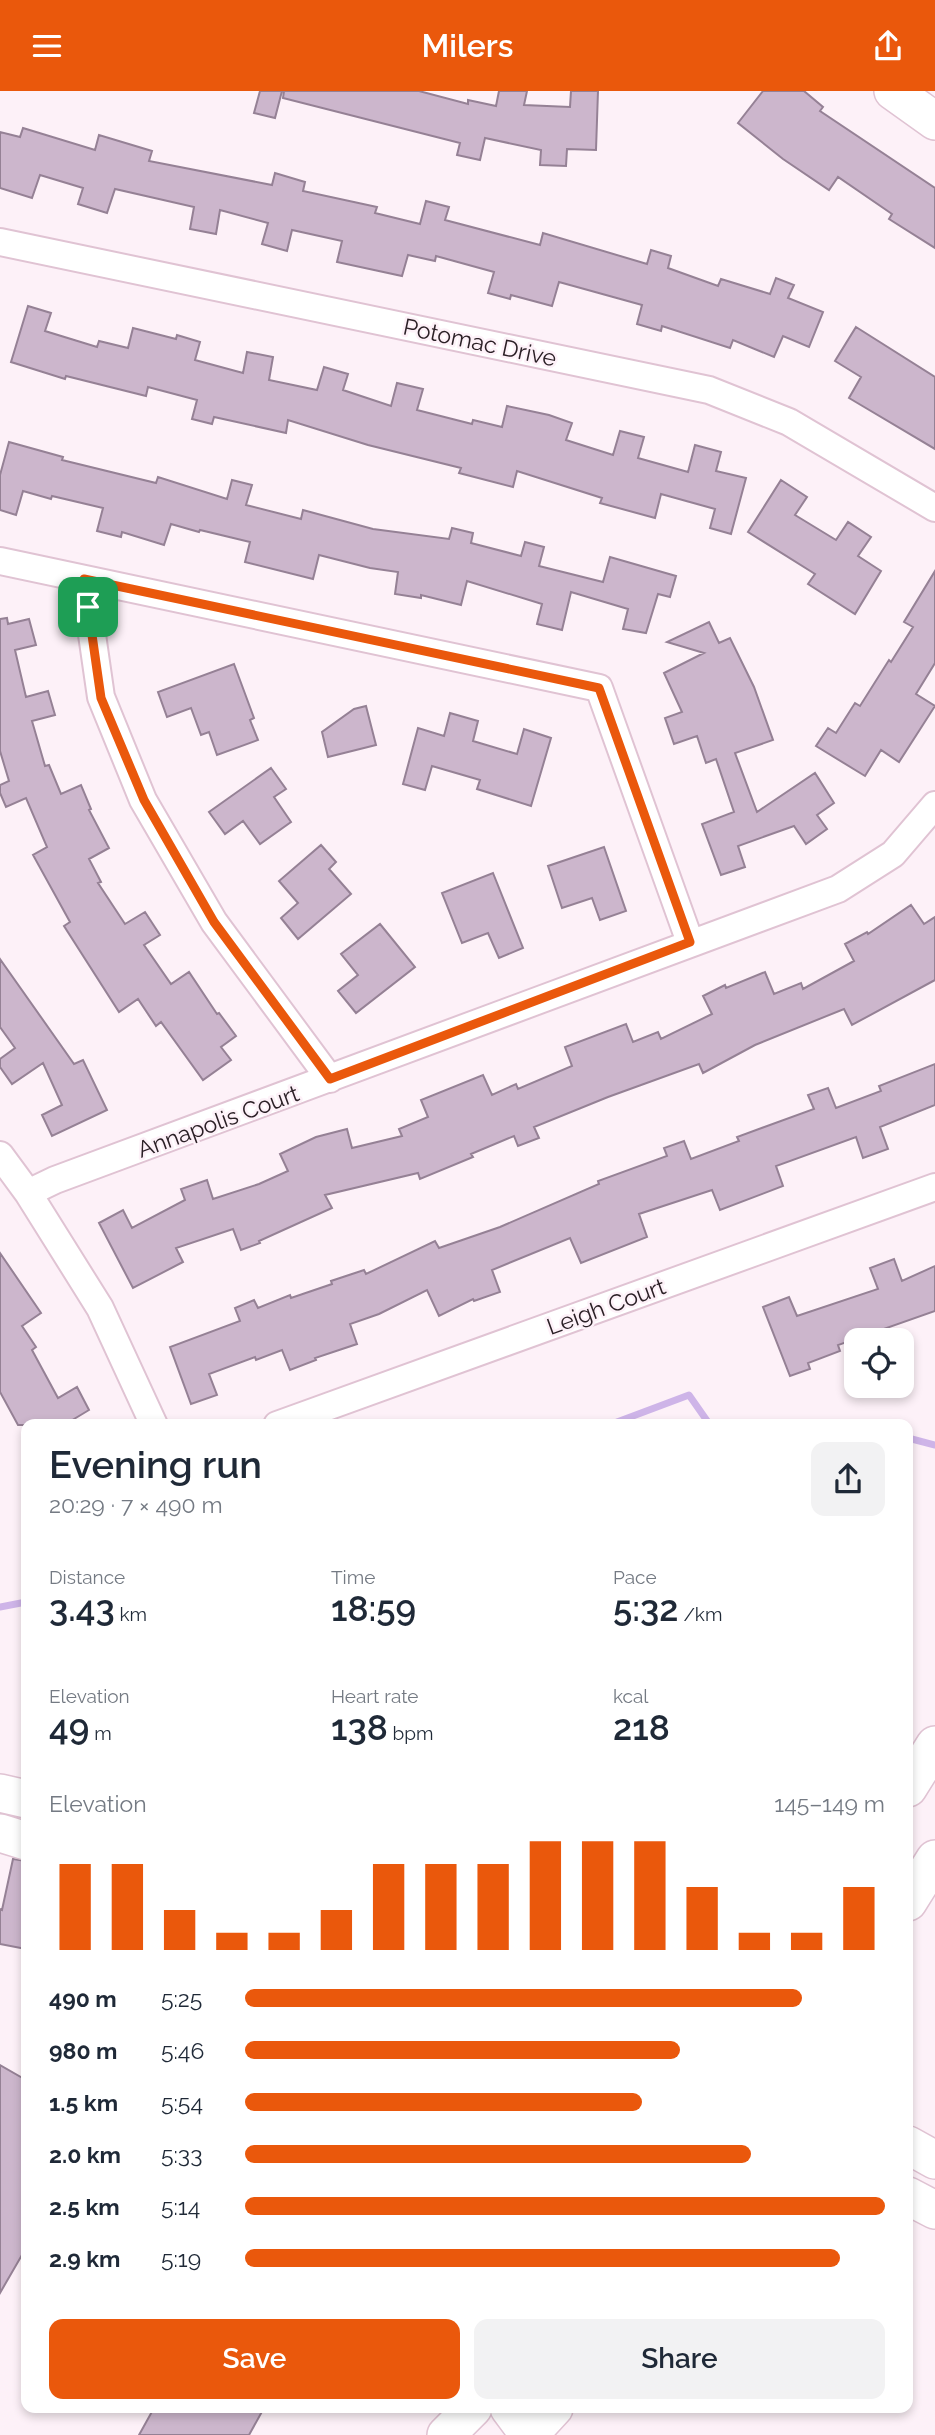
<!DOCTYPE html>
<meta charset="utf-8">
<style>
:root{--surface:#fff;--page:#f2f2f3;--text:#1f2937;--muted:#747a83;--accent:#ea580c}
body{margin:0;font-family:Raleway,sans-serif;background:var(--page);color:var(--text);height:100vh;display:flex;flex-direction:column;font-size:26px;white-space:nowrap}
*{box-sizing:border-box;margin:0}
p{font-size:23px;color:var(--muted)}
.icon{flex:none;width:38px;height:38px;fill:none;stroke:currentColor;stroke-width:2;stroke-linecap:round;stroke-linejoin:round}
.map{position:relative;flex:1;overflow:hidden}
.drawer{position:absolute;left:21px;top:1328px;width:892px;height:994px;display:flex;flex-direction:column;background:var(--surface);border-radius:14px;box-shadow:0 4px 10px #0003}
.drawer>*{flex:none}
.fabs{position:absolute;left:844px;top:1237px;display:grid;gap:14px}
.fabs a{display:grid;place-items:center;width:70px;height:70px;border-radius:14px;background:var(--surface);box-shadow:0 4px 10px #0003;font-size:35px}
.pin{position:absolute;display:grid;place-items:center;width:60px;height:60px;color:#fff;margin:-30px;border-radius:14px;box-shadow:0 4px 10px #0006}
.round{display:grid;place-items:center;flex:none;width:74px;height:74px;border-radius:14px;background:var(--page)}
.overview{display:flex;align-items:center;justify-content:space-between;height:119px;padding:0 28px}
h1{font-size:38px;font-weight:600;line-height:52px}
.stats{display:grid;grid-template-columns:repeat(3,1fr);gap:10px;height:119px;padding:7px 28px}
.stats div{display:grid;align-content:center}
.stats b{font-size:35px;font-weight:600}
.stats small{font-size:19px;font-weight:400}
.stats p{font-size:19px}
.chart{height:196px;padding:14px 28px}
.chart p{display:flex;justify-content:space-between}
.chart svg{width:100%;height:126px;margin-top:7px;stroke:var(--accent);stroke-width:6}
.button{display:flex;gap:14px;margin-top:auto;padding:14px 28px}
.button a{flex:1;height:80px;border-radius:14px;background:var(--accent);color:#fff;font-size:28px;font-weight:600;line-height:80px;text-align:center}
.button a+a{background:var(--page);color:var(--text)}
ul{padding:0 28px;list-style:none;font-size:23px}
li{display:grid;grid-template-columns:112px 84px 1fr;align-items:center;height:52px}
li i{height:18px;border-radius:9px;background:var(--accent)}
header{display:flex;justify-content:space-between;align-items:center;height:91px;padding:0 28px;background:var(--accent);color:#fff;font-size:32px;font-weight:600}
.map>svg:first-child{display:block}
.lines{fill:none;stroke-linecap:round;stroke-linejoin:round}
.stream{stroke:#ceb4e8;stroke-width:7}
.building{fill:#ccb6cc;stroke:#958195;stroke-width:2}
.street-casing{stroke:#e0c3d3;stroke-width:30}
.secondary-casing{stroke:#e0c3d3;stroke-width:40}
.street{stroke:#fff;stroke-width:26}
.secondary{stroke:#fff;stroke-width:37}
.route-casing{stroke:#fff;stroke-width:14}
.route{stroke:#ea580c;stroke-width:9}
.labels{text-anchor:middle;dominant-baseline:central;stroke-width:5;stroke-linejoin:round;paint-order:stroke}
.street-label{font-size:23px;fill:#2b2026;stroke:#fdf1f8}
</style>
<header><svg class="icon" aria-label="menu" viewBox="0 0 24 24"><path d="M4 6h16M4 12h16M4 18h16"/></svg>Milers<svg class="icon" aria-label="share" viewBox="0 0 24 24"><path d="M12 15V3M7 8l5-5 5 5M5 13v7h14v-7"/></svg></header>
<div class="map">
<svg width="935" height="2344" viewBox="0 0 935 2344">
<rect width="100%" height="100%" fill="#fdf1f8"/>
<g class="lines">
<path class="stream" d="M 609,1334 L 689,1304 L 710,1334
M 908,1347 L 935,1354
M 0,1516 L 26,1511"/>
</g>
<path class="building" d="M 260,0 L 282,0 L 275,27 L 254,22 Z
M 284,0 L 419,0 L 468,13 L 468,9 L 496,15 L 499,0 L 527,0 L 524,14 L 570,16 L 571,0 L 598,0 L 596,59 L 567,58 L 566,75 L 540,74 L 541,59 L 485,47 L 480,69 L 457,64 L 460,52 L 283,7 Z
M 763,0 L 804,0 L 823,16 L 820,20 L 935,97 L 935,157 L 889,128 L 892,123 L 838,86 L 829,99 L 783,68 L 738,32 Z
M 23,37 L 95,59 L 99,44 L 152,60 L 149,70 L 272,94 L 275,82 L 305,91 L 303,100 L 377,116 L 375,122 L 420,133 L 426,110 L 449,116 L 445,129 L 540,154 L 543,142 L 647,173 L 651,159 L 671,165 L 668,177 L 718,195 L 721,188 L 770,203 L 776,187 L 794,194 L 788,207 L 823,221 L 809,256 L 783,245 L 774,266 L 733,249 L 730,257 L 662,235 L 661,240 L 637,233 L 642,214 L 559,191 L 552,215 L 511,204 L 510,208 L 488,202 L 494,181 L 436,165 L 435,170 L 408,164 L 402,185 L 337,171 L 342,150 L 292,139 L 287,160 L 262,153 L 268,132 L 220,119 L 216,143 L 190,138 L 194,116 L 115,98 L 107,122 L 78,113 L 83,97 L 40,84 L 32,107 L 0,97 L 0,41 L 20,46 Z
M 28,215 L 51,222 L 45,240 L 97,256 L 99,250 L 128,257 L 133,237 L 176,248 L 177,244 L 200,251 L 195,269 L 243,282 L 247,261 L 273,266 L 269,289 L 317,299 L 324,276 L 348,283 L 343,299 L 391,315 L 397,292 L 423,298 L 417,319 L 472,333 L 473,329 L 502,336 L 507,315 L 549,324 L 572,332 L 566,349 L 613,364 L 620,340 L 644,346 L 638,367 L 688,381 L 695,354 L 721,361 L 716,380 L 746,387 L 731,443 L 710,437 L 715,418 L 661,403 L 655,427 L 600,412 L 602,407 L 517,380 L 513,396 L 459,382 L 461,377 L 368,354 L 288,329 L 286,342 L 214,326 L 212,333 L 192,328 L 197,309 L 148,296 L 146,305 L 66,285 L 65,288 L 11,271 Z
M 856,236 L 935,286 L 935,358 L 849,307 L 861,286 L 835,270 Z
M 9,351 L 63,366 L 62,369 L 156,392 L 158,386 L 227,408 L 232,389 L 252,394 L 246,414 L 301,428 L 303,419 L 373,438 L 449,448 L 452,437 L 473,442 L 471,452 L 521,465 L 525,451 L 544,456 L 539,475 L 603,491 L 610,466 L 676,485 L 670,506 L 658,503 L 646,542 L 623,538 L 628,518 L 571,501 L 562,539 L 537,533 L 542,513 L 467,490 L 461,514 L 421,504 L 421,507 L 395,503 L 398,481 L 370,477 L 319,464 L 313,488 L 245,471 L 250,451 L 200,439 L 199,441 L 171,433 L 164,454 L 122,441 L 121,446 L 97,440 L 103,417 L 52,405 L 51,408 L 23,400 L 16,424 L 0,419 L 0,384 Z
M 781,389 L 807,406 L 795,424 L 836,449 L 848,431 L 871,446 L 858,465 L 881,480 L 855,523 L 808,493 L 815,483 L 748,441 Z
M 935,480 L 935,572 L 916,603 L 935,615 L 899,671 L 881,659 L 865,685 L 816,655 L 828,637 L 836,642 L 855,612 L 860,615 L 889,569 L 891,571 L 913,536 L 904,531 Z
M 7,527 L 8,533 L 29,528 L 36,554 L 15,559 L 26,606 L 48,600 L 55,624 L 32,630 L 45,675 L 49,674 L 61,703 L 81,694 L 91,718 L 89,719 L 109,757 L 89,768 L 101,791 L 98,792 L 125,833 L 145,821 L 160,844 L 144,854 L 171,893 L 189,881 L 217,923 L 219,922 L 236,945 L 221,956 L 231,969 L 203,989 L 161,931 L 156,935 L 138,908 L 119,921 L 64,835 L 70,831 L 33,764 L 47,756 L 26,707 L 6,716 L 0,702 L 0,694 L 9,690 L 0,660 L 0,528 Z
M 709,531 L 719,552 L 730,547 L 754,596 L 773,649 L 735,662 L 757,721 L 815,682 L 834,712 L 817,724 L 827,738 L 806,753 L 794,735 L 738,755 L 745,776 L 721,784 L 702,733 L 734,721 L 716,668 L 706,672 L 697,645 L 674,653 L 665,627 L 682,621 L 664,582 L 704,562 L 667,551 Z
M 234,573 L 254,627 L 250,629 L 258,649 L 217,664 L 209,641 L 201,644 L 191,617 L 167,626 L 158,601 Z
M 366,615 L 376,654 L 328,666 L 322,641 L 354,618 Z
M 450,622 L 478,630 L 473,650 L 517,663 L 524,638 L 551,647 L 531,715 L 477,698 L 480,689 L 432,675 L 425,699 L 403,693 L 418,637 L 444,645 Z
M 271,677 L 286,698 L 274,706 L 291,731 L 260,753 L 243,730 L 225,743 L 209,721 Z
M 321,754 L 336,771 L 329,778 L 351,803 L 298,848 L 281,827 L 298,812 L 279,790 Z
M 604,756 L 626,820 L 600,829 L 592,807 L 562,817 L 548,775 Z
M 493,782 L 523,857 L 499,867 L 488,842 L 462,852 L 442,802 Z
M 911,814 L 924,833 L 935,826 L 935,889 L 852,934 L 844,918 L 755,954 L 703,982 L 699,973 L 608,1006 L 534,1036 L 539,1047 L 518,1055 L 514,1045 L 471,1063 L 473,1066 L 420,1088 L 418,1082 L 325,1104 L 332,1117 L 259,1150 L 260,1152 L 241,1159 L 233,1138 L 176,1157 L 183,1171 L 133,1197 L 99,1132 L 123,1119 L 132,1137 L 185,1109 L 181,1098 L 207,1089 L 213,1108 L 259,1093 L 288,1080 L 280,1063 L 316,1046 L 347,1038 L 352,1057 L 402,1045 L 399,1038 L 428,1026 L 421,1009 L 483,984 L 492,1004 L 516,993 L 518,998 L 572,975 L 565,956 L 626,933 L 633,951 L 658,941 L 661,948 L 712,923 L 703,905 L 725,894 L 726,897 L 765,881 L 774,903 L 801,892 L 803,898 L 854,870 L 845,853 L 867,841 L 868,843 Z
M 380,833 L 415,876 L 356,922 L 338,900 L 358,884 L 341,863 Z
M 0,868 L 74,973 L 83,969 L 107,1019 L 52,1045 L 42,1024 L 62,1014 L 43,972 L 12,993 L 0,976 L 0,968 L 15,957 L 0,936 Z
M 935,973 L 935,1014 L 880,1036 L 888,1058 L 863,1067 L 856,1046 L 776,1075 L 783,1095 L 720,1119 L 712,1099 L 639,1123 L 647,1146 L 581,1172 L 570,1147 L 492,1179 L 500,1201 L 474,1210 L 473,1208 L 439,1225 L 427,1199 L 379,1223 L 350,1233 L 357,1253 L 315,1267 L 316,1269 L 290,1279 L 282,1259 L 256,1269 L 255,1266 L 209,1283 L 217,1304 L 191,1313 L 170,1256 L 240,1230 L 235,1217 L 254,1209 L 258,1217 L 290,1204 L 291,1207 L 332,1193 L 331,1190 L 364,1179 L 366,1183 L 435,1150 L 439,1157 L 500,1136 L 599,1093 L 598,1090 L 667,1065 L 664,1057 L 684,1050 L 691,1068 L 739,1050 L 737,1046 L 814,1018 L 808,1004 L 828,997 L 836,1017 L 881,1000 L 879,995 Z
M 0,1162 L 41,1222 L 22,1235 L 36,1256 L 32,1259 L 58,1307 L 77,1296 L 89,1319 L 64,1334 L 18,1334 L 0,1301 Z
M 894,1168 L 902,1190 L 935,1175 L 935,1220 L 838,1254 L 840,1260 L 808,1272 L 810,1278 L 790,1285 L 763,1216 L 789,1206 L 797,1225 L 878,1198 L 870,1177 Z
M 13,1768 L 26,1770 L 26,1858 L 0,1853 L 0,1818 L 2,1819 Z
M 0,1974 L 26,1989 L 26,2157 L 0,2202 Z
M 154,2317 L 264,2317 L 249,2344 L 139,2344 Z"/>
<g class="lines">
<defs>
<path id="street" d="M 0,151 L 709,299 L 789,331 L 935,417
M 0,470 L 599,597 L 690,851
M 84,488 L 101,606 L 143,709 L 214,831 L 330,988
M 0,1064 L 28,1102 L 100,1217 L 154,1334
M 28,1102 L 55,1089 L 838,798 L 893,763 L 935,714
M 277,1334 L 935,1096"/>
<path id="secondary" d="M 893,0 L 935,30
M 908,1697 L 935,1654
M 0,1702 L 26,1708
M 0,1742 L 26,1750
M 908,1811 L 935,1768
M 908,2054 L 935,2069
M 908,2105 L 935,2119
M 509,2317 L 529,2344
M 446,2344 L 473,2317
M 529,2344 L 554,2317"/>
</defs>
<use href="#street" class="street-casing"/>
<use href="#secondary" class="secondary-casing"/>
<use href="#street" class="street"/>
<use href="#secondary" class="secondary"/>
</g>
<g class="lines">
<defs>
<path id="route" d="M 84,488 L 599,597 L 690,851 L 330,988 L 214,831 L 144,709 L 101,607 Z"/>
</defs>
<use href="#route" class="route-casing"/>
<use href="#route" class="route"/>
</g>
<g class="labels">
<g class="street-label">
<text transform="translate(480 251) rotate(12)">Potomac Drive</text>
<text transform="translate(218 1030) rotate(-20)">Annapolis Court</text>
<text transform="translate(606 1215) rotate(-20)">Leigh Court</text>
</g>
</g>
</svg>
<div class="fabs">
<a><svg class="icon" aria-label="locate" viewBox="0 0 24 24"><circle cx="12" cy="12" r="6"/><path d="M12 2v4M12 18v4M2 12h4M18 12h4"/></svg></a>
</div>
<div class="pin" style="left:88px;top:516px;background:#1e9e55"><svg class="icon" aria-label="arrive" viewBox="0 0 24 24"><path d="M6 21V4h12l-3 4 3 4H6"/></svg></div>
<section class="drawer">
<div class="overview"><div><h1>Evening run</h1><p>20:29 · 7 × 490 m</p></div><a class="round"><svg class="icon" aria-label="share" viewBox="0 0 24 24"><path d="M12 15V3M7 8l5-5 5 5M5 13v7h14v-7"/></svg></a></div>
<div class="stats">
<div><p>Distance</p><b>3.43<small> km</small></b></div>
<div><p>Time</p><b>18:59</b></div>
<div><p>Pace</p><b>5:32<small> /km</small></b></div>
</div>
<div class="stats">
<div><p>Elevation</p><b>49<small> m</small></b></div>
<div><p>Heart rate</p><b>138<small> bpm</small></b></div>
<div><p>kcal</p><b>218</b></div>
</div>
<div class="chart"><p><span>Elevation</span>145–149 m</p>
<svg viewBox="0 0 160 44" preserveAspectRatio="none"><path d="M5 44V14M15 44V14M25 44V30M35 44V38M45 44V38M55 44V30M65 44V14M75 44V14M85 44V14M95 44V6M105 44V6M115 44V6M125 44V22M135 44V38M145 44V38M155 44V22"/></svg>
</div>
<ul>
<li><b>490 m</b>5:25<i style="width:87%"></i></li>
<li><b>980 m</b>5:46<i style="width:68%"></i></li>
<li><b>1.5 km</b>5:54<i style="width:62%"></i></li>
<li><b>2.0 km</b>5:33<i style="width:79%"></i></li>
<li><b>2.5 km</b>5:14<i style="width:100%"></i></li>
<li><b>2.9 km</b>5:19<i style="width:93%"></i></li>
</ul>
<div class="button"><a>Save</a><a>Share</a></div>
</section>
</div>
